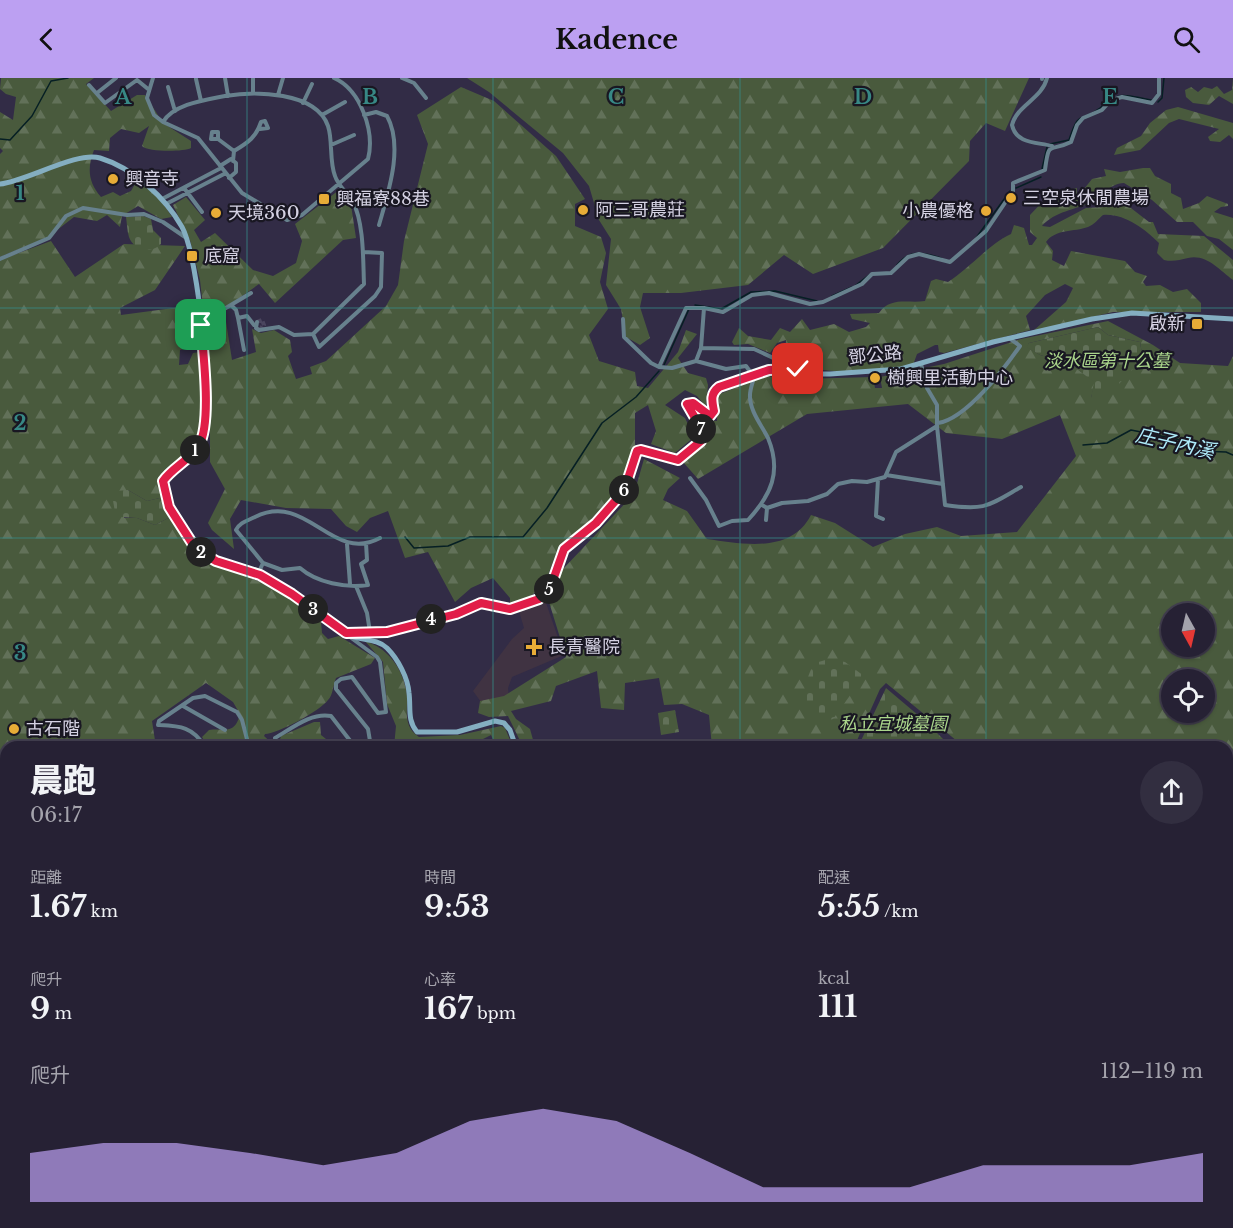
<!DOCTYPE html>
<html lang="zh-TW">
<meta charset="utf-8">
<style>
:root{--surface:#262134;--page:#322e40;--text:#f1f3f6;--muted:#a4a3ac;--line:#423e4f;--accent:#bca0f2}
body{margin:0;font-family:"Libre Baskerville","Noto Sans TC",serif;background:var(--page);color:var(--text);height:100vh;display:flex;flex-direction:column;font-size:22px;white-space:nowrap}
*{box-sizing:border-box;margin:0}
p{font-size:20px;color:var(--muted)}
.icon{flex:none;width:33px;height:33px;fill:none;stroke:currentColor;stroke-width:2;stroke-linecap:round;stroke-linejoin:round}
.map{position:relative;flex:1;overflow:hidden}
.panel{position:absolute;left:0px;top:663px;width:1233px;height:488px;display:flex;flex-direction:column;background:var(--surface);border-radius:18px 18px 0 0;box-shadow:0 2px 4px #0004,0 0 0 2px var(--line)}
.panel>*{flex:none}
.needle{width:39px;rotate:172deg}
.fabs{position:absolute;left:1161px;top:525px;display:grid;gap:12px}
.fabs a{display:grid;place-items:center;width:54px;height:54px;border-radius:50%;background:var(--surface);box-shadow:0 2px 4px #0004,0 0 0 2px var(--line);font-size:30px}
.pin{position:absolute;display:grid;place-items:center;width:51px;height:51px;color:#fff;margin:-26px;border-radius:12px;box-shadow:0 3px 9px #0006}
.km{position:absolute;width:30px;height:30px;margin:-15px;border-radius:50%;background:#222;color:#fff;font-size:16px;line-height:30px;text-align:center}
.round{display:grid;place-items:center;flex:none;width:63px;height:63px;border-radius:32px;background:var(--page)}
.summary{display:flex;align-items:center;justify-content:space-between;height:102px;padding:0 30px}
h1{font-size:33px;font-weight:800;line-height:45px}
.figures{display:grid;grid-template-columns:repeat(3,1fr);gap:9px;height:102px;padding:6px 30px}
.figures div{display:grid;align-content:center}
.figures b{font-size:30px;font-weight:800}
.figures small{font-size:16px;font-weight:400}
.figures p{font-size:16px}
.chart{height:168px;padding:12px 30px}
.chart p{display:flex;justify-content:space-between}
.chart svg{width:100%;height:108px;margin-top:6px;fill:var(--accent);opacity:.7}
header{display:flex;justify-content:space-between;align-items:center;height:78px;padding:0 30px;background:var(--accent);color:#111;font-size:27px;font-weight:800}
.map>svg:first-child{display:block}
.medical{fill:#403342}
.forest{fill:url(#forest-firs);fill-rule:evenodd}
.cemetery{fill:url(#cemetery-stones)}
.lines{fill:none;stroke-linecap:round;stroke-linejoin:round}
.stream{stroke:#061f24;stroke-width:1.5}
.street-tunnel{stroke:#4a455e;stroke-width:4;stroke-dasharray:4 2;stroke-linecap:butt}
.street{stroke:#67818d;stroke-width:4}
.secondary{stroke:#84aec1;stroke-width:5}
.route-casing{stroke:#fff;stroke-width:12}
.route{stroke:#e11d48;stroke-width:8}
.grid{fill:none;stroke:#378885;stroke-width:1.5;stroke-opacity:0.55}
.poi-dot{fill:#e7ac37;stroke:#191722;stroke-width:2}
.labels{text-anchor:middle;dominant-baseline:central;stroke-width:4.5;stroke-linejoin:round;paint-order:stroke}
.poi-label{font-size:18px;fill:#d5d2e3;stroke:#191722;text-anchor:start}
.street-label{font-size:18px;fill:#d5d2e3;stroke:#191722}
.park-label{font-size:18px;font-style:italic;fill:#aad58b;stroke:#191722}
.water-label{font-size:20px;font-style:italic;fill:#aeebfa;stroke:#191722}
.grid-label{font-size:20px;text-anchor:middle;font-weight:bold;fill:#378885;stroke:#191722;stroke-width:4.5;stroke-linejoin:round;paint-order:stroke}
</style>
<header><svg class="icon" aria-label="back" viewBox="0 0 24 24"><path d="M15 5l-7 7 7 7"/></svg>Kadence<svg class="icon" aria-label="search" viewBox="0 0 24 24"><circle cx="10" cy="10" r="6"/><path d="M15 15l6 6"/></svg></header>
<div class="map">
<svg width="1233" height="1150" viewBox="0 0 1233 1150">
<defs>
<pattern id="forest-firs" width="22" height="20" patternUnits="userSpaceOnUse" patternTransform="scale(1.5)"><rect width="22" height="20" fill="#495a3d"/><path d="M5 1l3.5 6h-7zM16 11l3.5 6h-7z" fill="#627159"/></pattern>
<pattern id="cemetery-stones" width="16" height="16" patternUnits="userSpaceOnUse" patternTransform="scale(1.5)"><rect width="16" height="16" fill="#495a3d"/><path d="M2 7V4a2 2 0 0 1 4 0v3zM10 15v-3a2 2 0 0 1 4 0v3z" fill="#627159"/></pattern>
</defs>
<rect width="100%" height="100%" fill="#322c46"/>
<path class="medical" d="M 545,522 L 564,577 L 512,599 L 508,610 L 509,621 L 484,628 L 473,613 L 512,561 L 524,550 L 519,533 Z"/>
<path class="forest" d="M 1,0 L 94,0 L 86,6 L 111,33 L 137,17 L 145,17 L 163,45 L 191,63 L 191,70 C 183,74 148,74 142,68 L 149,48 L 139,55 L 121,51 L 110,60 L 109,73 L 94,72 C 87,90 88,104 101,119 L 113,114 L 120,118 L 131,113 L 139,99 L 151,107 L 172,139 L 161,141 L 138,128 L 122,138 L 120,149 L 107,137 L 97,143 L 74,139 L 48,159 L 0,179 L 0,76 L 3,73 L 0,70 L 0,34 L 13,42 L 16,19 L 6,16 L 0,11 Z
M 467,0 L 1029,0 L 1005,53 L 986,45 L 970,63 L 969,83 L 883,170 L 813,196 L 784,177 L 748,207 L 681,215 L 643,215 L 640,229 L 650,260 L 640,267 L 626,259 L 621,231 L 606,207 L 611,161 L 599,142 L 589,108 L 563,75 L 489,14 Z
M 1233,0 L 1233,26 L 1219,18 L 1209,27 L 1193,25 L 1186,19 L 1185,12 L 1191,9 L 1198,14 L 1204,9 L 1212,11 L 1217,8 L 1224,16 L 1232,12 Z
M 461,9 L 494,23 L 556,78 L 585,121 L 575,126 L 575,148 L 601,159 L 606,175 L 600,204 L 608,231 L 589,257 L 599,283 L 635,294 L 637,308 L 648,310 L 678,274 L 686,252 L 697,256 L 678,280 L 688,295 L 706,300 L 708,307 L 706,329 L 697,318 L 685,312 L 665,327 L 685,340 L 694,359 L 675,375 L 651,366 L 656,353 L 648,327 L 635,335 L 635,368 L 617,413 L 583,450 L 559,468 L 544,508 L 525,522 L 510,527 L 510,520 L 493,500 L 471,510 L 455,524 L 428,474 L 405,480 L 388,433 L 370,440 L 357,454 L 346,448 L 331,431 L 286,430 L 241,422 L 230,441 L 234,471 L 212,452 L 208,445 L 225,411 L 210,384 L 210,291 L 200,202 L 190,162 L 173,127 L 186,119 L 205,142 L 194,152 L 201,164 L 215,155 L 253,192 L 273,198 L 296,185 L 302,163 L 295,146 L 339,112 L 351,127 L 356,160 L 343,162 L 275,225 L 259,206 L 224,231 L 232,282 L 256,274 L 252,251 L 261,255 L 274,252 L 290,262 L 292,274 L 288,278 L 296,301 L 312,296 L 310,289 L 326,283 L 386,228 L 398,207 L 404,163 L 428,66 L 417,37 Z
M 1178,29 L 1233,45 L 1233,61 L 1229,57 L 1220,64 L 1210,63 L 1208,59 L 1219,51 L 1179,41 L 1169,45 L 1140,72 L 1114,77 L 1117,70 L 1141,58 L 1150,45 L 1166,32 Z
M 1143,90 L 1150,90 L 1155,98 L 1171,106 L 1171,115 L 1181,120 L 1183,131 L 1199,125 L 1207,118 L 1228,126 L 1228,128 L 1221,129 L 1214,134 L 1233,140 L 1233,172 L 1219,161 L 1207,158 L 1193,144 L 1177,144 L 1152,122 L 1124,105 C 1108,106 1105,117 1092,124 C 1075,132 1055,133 1042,148 L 1050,149 L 1086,130 L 1104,129 L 1113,124 L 1127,127 L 1149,144 L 1153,144 L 1158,156 L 1204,158 L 1233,182 L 1233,202 C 1219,192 1207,176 1188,180 C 1179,182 1173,184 1164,182 L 1157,175 L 1159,165 C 1145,151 1124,135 1103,137 C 1098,141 1095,146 1088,149 C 1074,154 1055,151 1046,164 L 1053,173 L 1052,182 L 1064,188 L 1071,173 L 1125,183 L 1135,194 L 1147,198 L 1143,204 L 1146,208 L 1160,207 L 1173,214 L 1187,211 L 1201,225 L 1201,234 L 1113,234 L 1033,253 L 1066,224 L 1073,210 L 1065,206 L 1045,217 L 1026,238 L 1030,252 L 944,275 L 939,274 L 938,267 L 935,267 L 917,276 L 913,287 C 872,293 823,300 785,281 L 786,262 L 777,265 L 770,275 L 748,266 L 734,267 L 732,264 L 739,250 L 748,258 L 771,262 L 780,250 L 790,254 L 802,241 L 810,252 L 834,246 L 849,254 L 866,249 L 870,245 L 852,241 L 850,236 L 879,235 C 891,218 909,226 925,223 L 931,203 L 936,201 L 948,204 C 970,190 989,166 1011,156 L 1014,147 L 1024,150 L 1029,167 L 1032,167 L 1037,160 L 1030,154 L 1030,137 L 1049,117 L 1077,110 L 1077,115 L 1080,116 L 1092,101 L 1106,98 L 1104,91 L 1120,94 Z
M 51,163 L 75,199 L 124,166 L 185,168 L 155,212 L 120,230 L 121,237 L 196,227 L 199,253 L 190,255 L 190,261 L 199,260 L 200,266 L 180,272 L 179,287 L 188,286 L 193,275 L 200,274 L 201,277 C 203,299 208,340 199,361 C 191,377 174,390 162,402 L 164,419 L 147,423 L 128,412 L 124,440 L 137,440 L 155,447 L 172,438 L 199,478 L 272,509 L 318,540 L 321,544 L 322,555 L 328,561 L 339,558 L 375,580 L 371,586 L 336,600 C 333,607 333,617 328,622 C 320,633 277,656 265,656 L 264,658 L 276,669 L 257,669 L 249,665 L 246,669 L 208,669 L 202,659 L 209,652 C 225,650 235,657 240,636 L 233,624 L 206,605 L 152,643 L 156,669 L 6,669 L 6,1144 L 360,1144 L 361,1150 L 0,1150 L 0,182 Z
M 1108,243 L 1153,267 L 1180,285 L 1228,288 L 1233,278 L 1233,780 L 1227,824 L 1227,669 L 961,669 L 957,663 L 886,605 L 880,611 L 854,669 L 712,669 L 709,637 L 682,626 L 664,627 L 659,600 L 625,605 L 624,632 L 601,630 L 597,593 L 556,608 L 551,623 L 511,633 L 516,641 L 530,651 L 535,669 L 523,669 L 508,638 L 489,639 L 478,635 L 480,623 L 504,618 L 566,579 L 549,524 L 563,491 L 634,416 L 644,381 L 680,400 L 668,411 L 663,422 L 687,433 L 707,461 C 743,466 791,476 811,437 L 835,445 L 873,469 L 905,456 L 937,449 L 961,458 L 1017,454 L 1076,378 L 1060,337 L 1002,361 L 946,355 L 908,326 L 807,336 L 698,401 L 683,384 L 706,364 L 704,342 L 717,343 L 717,317 L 766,298 L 800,301 L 873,299 L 875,310 L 882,310 L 880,299 L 944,286 L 1021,261 ZM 1098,249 L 1108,257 L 1140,264 L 1142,276 L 1091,320 L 1095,304 L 1069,285 L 1040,277 L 1027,269 L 1029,265 ZM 1172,536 L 1204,536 L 1204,568 L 1172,568 ZM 1172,602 L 1204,602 L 1204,634 L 1172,634 Z
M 365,563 C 387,570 401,588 406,611 C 410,629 400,646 419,659 L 460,657 L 501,648 L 505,650 L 513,669 L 497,669 L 491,657 L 477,664 L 474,669 L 394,669 L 396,648 L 387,626 L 383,584 Z
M 314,644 L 320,644 L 321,657 L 336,669 L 308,669 L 302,663 L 279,665 L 281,658 Z
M 1227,1007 L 1233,1009 C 1233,1029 1233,1056 1227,1072 Z
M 1085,1144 L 1086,1150 L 969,1150 L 967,1145 Z
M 748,1145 L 788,1145 L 786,1150 L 751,1150 Z
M 828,1145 L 828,1144 L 895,1145 L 894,1150 L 828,1150 Z
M 1154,1145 L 1191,1145 L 1191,1150 L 1155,1150 Z"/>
<path class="cemetery" d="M 143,138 L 151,141 L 153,152 L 161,160 L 161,166 C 152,176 133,172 129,159 C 127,153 127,145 126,139 Z
M 1098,249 L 1108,257 L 1140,264 L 1142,276 L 1145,278 L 1117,308 L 1096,322 L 1091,320 L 1094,304 L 1069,285 L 1040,277 L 1026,269 L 1029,265 Z
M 128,412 L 147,423 L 164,419 L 172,438 L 155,447 L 137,440 L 120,439 L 115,434 L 112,417 L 116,413 Z
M 829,581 L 845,584 L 864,598 L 833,641 L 825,643 C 801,634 802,603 815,585 Z
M 886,610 L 925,643 L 951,669 L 858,669 Z
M 675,632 L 679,654 L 661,657 L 658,635 Z"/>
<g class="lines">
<path class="stream" d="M 1158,24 L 1162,20 L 1164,0
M 0,61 L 10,62 L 32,38 L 51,3 L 68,0
M 1050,66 L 1069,62 C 1080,29 1080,46 1100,30 C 1121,12 1123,17 1151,22
M 1042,91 L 1047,69
M 1016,110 L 1041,99
M 976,160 L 1010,113
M 897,187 C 910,171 923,174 941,180
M 856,207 L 869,197
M 832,218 L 852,209
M 695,227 L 721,231 L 751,214 L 775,213 L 817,223
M 664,287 L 689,231
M 1083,367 L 1107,365 L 1131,352 L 1181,362 L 1199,373 L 1226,374 L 1233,377
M 405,459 L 414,470 L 448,468 L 470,459 L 523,459 L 547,430 L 602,345 L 636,319 L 659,293
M 861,1144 L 863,1150"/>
<path class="street-tunnel" d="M 254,247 L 262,250 L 264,247 L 262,242 L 257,244"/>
<path class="street" d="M 153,0 L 147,20 L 154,37 L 163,44 L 198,60 L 242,115 L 287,142 L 302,137 L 368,81 C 375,54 361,12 334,0
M 225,0 L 228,18
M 402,0 L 414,5 L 426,20
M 1047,0 C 1042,21 1017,27 1012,47 C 1016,66 1037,64 1052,68
M 196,1 L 201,23
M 1042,1 L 1042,0
M 89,7 L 105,25 L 137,2 L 148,11
M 168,9 L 175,33
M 97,15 L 116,0
M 253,15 L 253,0
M 278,17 L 283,0
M 303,25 L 312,6
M 322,37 L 345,24
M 364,37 L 376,34 L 387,38 C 404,69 388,115 379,147
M 163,44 C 174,26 205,22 225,18 C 254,13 316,13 328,48 C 333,63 329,82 335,98 C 338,108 348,115 353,124 C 364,145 363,182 364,206 L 313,256 L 319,269 L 375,218 L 381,209 L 382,175 L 364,174
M 218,61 L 218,54 L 212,54 L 211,61 L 218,61 L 234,73
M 331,67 L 354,57
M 233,83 L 234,73 C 249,64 256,59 261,44 L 265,43 L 268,50 L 260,51
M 220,88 L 231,81 L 236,85 L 236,94 L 229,100
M 184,110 L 202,134
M 162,121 L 221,90
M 166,126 L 226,95
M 0,181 L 49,160 L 66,138 L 83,130 L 127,137 L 144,136 L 163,144 L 185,159
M 232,228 L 236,232 L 238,240
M 704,230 L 701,270 L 754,271 L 793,289
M 623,241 L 624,259 L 651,285 L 659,289 L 686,230 L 704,230 L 723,234 L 752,217 L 769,215 L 810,226 L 823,224 L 862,206 L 872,196 L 891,195 L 908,179 L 919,176 L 950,184 L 986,153 L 1013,113 L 1013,105 L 1045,92 C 1049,61 1049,75 1071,64 L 1077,47 L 1083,40 L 1102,32 L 1111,22 L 1122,19 L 1152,25 L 1159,16 L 1159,0
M 200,242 L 209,240 L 251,215
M 257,244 L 256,250 L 259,252 L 279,249 L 294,257 L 313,256
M 244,272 L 238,240 L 247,238 L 254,247
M 696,283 L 701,270
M 659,289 L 672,290 L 696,283 L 726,291 L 746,288 L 754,299 C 753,304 750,311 750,317 C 749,332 762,348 768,360 C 782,394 771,417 748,442 L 732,443 L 719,448 L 706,422 L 690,400
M 938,345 C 966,341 1004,291 1020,268 L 1009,260
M 937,348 L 945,427 C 985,433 988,428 1021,409
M 886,397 L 943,406
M 878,401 L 876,438 L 883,441
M 762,427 L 767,430 L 782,425 L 808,423 L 827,416 L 838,406 L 852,403 L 867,404 L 885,399 L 896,374 L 937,348 L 937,327 L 927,310 L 921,286
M 766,442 L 767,430
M 347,466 L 350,506
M 263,485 L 282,492 L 300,490 C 317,505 346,510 368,507 L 361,486 L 367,482 L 366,465
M 258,496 L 263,485 L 236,452 C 240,444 247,443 255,439 C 308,413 331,486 380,460
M 356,508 L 367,535 L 370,554
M 350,559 L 377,579 L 380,584 L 386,634 L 378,635 L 352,599 L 341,601 L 336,605 L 336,611 L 368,651 L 371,669
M 183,628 L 225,652
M 162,669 L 163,666 L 174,669
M 205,669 C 193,648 179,648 158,647 L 159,643 L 193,620 L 205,618 L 237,634 L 242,642 L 249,669
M 304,669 L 297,663 L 278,668 L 275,660 C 291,651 311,634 331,638 L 355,669
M 610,669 L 618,669
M 644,669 L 667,669
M 1227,891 L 1233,883
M 1229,1004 L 1233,995
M 1227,1045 L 1233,1048
M 654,1144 L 655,1150
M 1144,1144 L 1149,1150
M 423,1150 L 424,1147 L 437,1144
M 605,1150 L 607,1144"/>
<path class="secondary" d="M 0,106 C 27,103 77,73 100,80 C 133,90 165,119 182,149 C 199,180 214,332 200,364 C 193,382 173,389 163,403 C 163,417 170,430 177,442 C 209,495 234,482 281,509 C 304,523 325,544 349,557 C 361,563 376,560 387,570 C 398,581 408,600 409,615 C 411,630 407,642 417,654 L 457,654 L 495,643 L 504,645 L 510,652 L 516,669
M 346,555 L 387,554 L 456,536 L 481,525 L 510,531 L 539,521 L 552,505 L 564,471 L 596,445 L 624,413 L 637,373 L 641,372 C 660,378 674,388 690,373 C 696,368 701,365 703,358 L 687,326 L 693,325 L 710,338 L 714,333 L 712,320 L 719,309 L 769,292 L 790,290 L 814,296 L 830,296 L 901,291 L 993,264 L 1092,241 L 1132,235 L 1233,241
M 528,1150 L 529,1144"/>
</g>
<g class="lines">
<defs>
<path id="route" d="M 201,247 C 203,274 212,345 199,367 C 189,383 173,389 163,403 L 169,429 L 192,465 L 204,476 L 216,483 L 260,497 L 292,516 L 346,555 L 387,554 L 456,536 L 481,525 L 510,531 L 539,521 L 552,505 L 564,471 L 596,445 L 624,413 L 637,373 L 641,372 L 678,382 L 701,363 L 702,352 L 687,326 L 693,325 L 710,338 L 714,333 C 712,323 710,316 719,309 L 769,292 L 798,291"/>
</defs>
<use href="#route" class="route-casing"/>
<use href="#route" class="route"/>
</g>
<path class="grid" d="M 247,0 L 247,669M 493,0 L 493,669M 740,0 L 740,669M 986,0 L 986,669M 0,230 L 1233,230M 0,460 L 1233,460M 0,690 L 6,690M 1227,690 L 1233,690M 0,920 L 6,920M 1227,920 L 1233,920M 247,1144 L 247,1150M 493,1144 L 493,1150M 740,1144 L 740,1150M 986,1144 L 986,1150"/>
<g class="poi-dot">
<circle cx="113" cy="101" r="6"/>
<circle cx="1011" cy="120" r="6"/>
<rect x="318" y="115" width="12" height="12" rx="3"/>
<circle cx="583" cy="132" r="6"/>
<circle cx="986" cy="133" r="6"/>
<circle cx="216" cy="135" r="6"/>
<rect x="186" y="172" width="12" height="12" rx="3"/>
<rect x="1191" y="240" width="12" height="12" rx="3"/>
<circle cx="875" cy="300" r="6"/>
<path d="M531 560h6v6h6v6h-6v6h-6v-6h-6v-6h6z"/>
<circle cx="14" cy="651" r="6"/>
</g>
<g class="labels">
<g class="poi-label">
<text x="125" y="101">興音寺</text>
<text x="1023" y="120">三空泉休閒農場</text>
<text x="336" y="121">興福寮88巷</text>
<text x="595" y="132">阿三哥農莊</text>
<text x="974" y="133" text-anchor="end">小農優格</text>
<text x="228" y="135">天境360</text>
<text x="204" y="178">底窟</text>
<text x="1185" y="246" text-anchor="end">啟新</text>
<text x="887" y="300">樹興里活動中心</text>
<text x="548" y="569">長青醫院</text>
<text x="26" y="651">古石階</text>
</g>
<g class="street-label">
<text transform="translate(875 277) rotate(-6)">鄧公路</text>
</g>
<g class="park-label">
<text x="1107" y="283">淡水區第十公墓</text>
<text x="893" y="646">私立宜城墓園</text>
</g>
<g class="water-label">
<text transform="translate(1175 365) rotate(13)">庄子內溪</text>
</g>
</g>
<g class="grid-label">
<text x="123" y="26">A</text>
<text x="370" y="26">B</text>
<text x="616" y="26">C</text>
<text x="863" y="26">D</text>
<text x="1110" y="26">E</text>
<text x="20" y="122">1</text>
<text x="20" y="352">2</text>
<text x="20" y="582">3</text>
</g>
</svg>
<div class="fabs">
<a><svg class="needle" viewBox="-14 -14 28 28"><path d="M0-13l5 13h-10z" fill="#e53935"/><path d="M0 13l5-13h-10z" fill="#a4a3ac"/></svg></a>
<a><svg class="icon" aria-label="locate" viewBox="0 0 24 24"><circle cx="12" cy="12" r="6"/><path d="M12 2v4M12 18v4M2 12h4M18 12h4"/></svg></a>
</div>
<div class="pin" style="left:201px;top:247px;background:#1e9e55"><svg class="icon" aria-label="arrive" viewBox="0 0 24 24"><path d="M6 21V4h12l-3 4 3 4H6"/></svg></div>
<div class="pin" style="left:798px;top:291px;background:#d93025"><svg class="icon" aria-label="check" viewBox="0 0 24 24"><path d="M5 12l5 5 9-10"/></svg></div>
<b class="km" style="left:195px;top:372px">1</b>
<b class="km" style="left:201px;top:474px">2</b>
<b class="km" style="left:313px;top:531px">3</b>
<b class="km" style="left:431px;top:541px">4</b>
<b class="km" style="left:549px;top:511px">5</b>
<b class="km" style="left:624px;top:412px">6</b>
<b class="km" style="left:701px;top:351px">7</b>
<section class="panel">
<div class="summary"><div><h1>晨跑</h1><p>06:17</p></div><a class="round"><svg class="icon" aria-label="share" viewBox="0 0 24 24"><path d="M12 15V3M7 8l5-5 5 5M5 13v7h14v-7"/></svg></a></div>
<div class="figures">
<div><p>距離</p><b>1.67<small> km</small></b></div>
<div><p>時間</p><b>9:53</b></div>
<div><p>配速</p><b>5:55<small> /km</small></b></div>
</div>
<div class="figures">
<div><p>爬升</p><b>9<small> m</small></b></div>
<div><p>心率</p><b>167<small> bpm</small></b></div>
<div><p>kcal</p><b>111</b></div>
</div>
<div class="chart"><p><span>爬升</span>112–119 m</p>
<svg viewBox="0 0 160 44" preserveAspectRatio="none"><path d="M0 44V24L10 20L20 20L30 24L40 29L50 24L60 11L70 6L80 11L90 24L100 38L110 38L120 38L130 29L140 29L150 29L160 24V44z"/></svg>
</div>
</section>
</div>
